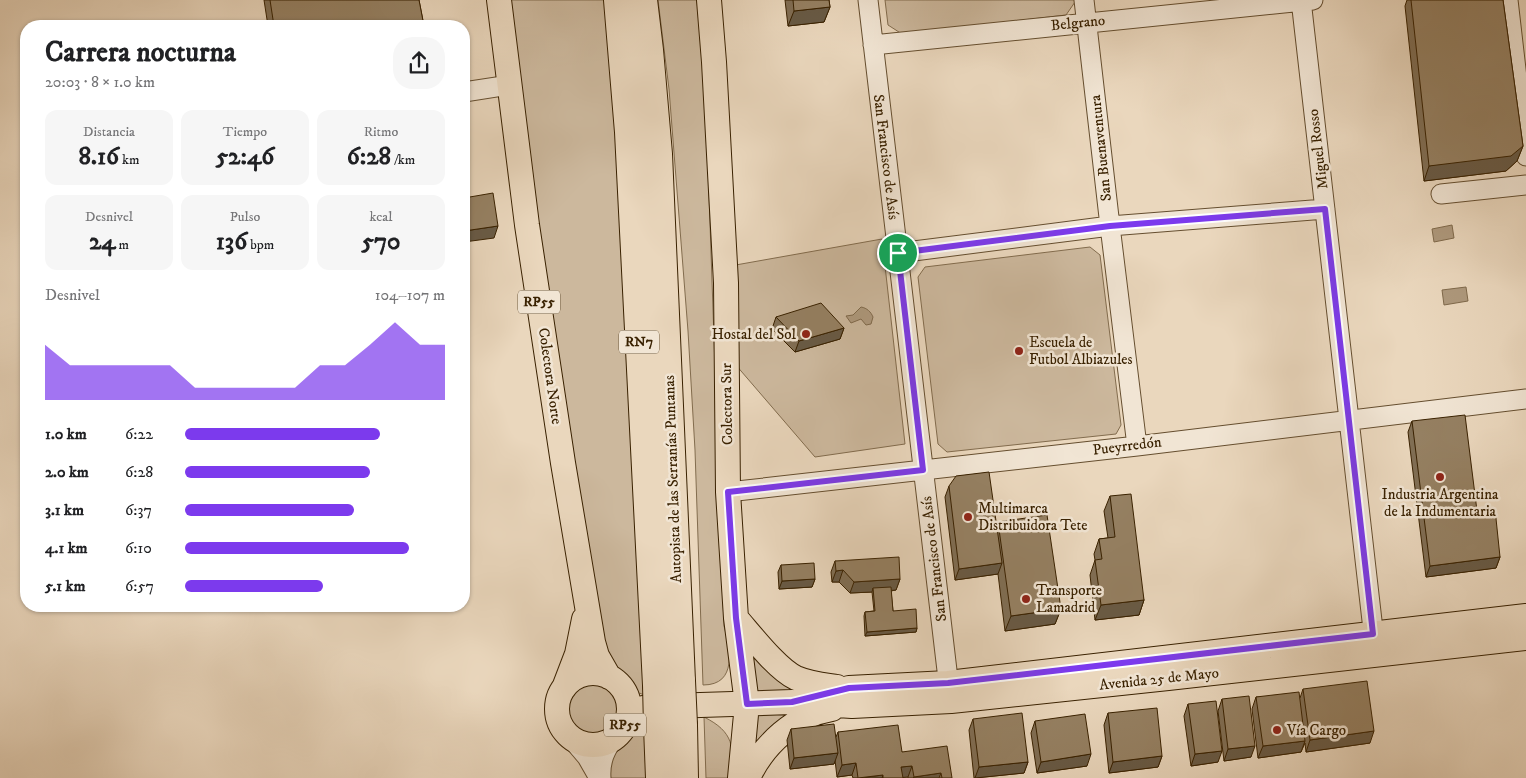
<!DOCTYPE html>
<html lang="es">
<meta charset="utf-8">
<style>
:root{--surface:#fff;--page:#f6f6f6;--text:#202124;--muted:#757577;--accent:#7c3aed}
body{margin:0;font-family:"IM FELL DW Pica",serif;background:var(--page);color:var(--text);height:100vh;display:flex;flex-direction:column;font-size:19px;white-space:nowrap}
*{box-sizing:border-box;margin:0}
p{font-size:16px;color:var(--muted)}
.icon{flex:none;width:28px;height:28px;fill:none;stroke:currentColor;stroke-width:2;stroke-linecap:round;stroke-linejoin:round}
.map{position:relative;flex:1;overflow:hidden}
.panel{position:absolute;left:20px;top:20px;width:450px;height:592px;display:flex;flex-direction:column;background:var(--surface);border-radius:20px;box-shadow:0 1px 4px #0004}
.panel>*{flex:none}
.pin{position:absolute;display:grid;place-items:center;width:42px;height:42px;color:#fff;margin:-21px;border:2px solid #fff;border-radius:50%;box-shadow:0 1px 5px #0007}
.round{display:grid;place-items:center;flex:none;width:52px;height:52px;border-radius:20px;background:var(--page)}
.headline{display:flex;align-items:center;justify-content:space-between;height:85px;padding:0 25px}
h1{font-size:28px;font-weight:700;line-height:38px}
.metrics{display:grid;grid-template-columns:repeat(3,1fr);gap:8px;height:85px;padding:5px 25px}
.metrics div{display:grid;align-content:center;border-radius:12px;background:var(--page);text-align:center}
.metrics b{font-size:25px;font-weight:700}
.metrics small{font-size:14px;font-weight:400}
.metrics p{font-size:14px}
.chart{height:140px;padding:10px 25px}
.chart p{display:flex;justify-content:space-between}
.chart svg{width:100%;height:90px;margin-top:5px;fill:var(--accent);opacity:.7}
ul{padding:0 25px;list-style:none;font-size:16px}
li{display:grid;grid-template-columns:80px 60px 1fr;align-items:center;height:38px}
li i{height:12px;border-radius:6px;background:var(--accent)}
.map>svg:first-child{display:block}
.green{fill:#ccb89d;stroke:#826c4e}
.water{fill:#ae997d;stroke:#7f694b}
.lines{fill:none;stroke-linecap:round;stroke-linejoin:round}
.minor-casing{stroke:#654e2f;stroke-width:21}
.major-casing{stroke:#392100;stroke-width:26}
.highway-casing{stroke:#392100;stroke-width:30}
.minor{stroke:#f1e5d4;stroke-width:19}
.major{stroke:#ead7bd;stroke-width:24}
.highway{stroke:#ead7bd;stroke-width:28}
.highway-bridge-casing{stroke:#392100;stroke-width:30;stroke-linecap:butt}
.highway-bridge{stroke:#ead7bd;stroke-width:28}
.wall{fill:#806e54;stroke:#392100}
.shaded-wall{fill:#685a45;stroke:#392100}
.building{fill:#958062;stroke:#392100}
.route-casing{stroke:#fff;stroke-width:10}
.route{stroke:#7c3aed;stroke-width:6}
.poi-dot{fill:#8f2418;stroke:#f1e5d4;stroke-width:2}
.labels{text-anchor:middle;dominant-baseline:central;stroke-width:5;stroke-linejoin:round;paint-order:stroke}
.shield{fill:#f1e5d4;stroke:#705c40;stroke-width:1}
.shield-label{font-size:14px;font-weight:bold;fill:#392100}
.street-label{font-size:15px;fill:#392100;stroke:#f1e5d4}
.poi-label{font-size:15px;fill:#392100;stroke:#f1e5d4;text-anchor:start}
</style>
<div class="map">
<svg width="1526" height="778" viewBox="0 0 1526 778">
<rect width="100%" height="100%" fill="#ead7bd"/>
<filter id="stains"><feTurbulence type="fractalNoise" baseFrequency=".004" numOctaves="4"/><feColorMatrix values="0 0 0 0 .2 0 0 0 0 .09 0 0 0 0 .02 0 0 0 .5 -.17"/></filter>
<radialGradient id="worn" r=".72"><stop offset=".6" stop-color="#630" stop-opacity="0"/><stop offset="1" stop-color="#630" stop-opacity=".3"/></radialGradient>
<path class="green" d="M 508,0 L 607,0 L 614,55 L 650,696 C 629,693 617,677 605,661 L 521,108 Z
M 658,0 L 697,0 L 706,108 L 724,626 C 730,648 738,685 703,685 L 695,450 L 688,331 L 669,89 Z
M 885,0 L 1075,0 L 1075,2 L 1066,15 L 902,34 L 888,25 Z
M 882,239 L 905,444 L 815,457 L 735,364 L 730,266 Z
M 1090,247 L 1100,255 L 1121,425 L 1116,434 L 947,452 L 938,444 L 918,277 L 925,267 Z
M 743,639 L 804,693 L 751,695 Z
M563 709a29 29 0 1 1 58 0a29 29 0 1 1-58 0Z
M 800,707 L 752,754 L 754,710 Z
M 704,717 C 734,732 734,747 732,778 L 706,778 Z
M 651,719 L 654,778 L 608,778 L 608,761 L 634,725 Z"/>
<path class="water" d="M 1452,225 L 1454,238 L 1434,242 L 1432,229 Z
M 1466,287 L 1468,301 L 1444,305 L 1442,290 Z
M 861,307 C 867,308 871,312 873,317 L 871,324 L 866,325 L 861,319 L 851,323 L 846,316 L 853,315 Z"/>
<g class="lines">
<defs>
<path id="minor" d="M 868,0 L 950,696
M 1084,0 L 1110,226 L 1137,446
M 1301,0 L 1375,647
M 1508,0 L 1526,156
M 873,45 L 1313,0
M 464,92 L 510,85
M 1441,194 L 1526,185
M 898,253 L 1110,226 L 1325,209
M 728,492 L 1137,446 L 1526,399
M 570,737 L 587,757 L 599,778
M 601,778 C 600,763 604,750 614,739"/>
<path id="major" d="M 499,0 L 527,225 L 563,463 L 593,642 L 597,656 L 609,677
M 709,0 L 714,62 L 726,283 L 728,492 L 736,618 L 747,704 L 740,778
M 736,618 C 751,635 777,669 796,678 C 810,684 823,685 837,687
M557 709a36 36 0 1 1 72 0a36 36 0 1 1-72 0Z
M 564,688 L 577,654 L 584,619
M 813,697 L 849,688 L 948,683 L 1526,616
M 623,729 L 636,713 L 643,708 L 669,706 L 792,702 L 852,706 L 951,701 L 1168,678 L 1526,638
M 748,778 C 763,745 795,715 832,709"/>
<path id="highway" d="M 618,0 L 629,132 L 657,685
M 643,0 L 649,50 L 658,154 L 681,681
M 683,725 L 684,778
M 658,727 L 660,778"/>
</defs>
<use href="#minor" class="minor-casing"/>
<use href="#major" class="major-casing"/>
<use href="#highway" class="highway-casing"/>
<use href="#minor" class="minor"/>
<use href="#major" class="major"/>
<use href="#highway" class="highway"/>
<defs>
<path id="highway-bridge" d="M 681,681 L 683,725
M 657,685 L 658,727"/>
</defs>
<use href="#highway-bridge" class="highway-bridge-casing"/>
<use href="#highway-bridge" class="highway-bridge"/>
</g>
<path class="wall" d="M 264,0 L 419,0 L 424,26 L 268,26 Z
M 785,0 L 829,0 L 830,7 L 824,22 L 788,26 Z
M 1407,0 L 1503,0 L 1523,146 L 1517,161 L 1506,171 L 1424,181 L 1405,6 Z
M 776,317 L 844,328 L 840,339 L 795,352 L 772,329 Z
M 1412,421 L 1477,511 L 1500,557 L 1496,568 L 1426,577 L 1408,432 Z
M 949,486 L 997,526 L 998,522 L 1061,609 L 1055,624 L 1005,631 L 998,574 L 955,580 L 945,497 Z
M 1110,496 L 1144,600 L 1139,615 L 1095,620 L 1090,575 L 1095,560 L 1094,554 L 1099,539 L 1108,538 L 1104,511 Z
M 835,561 L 900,579 L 896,590 L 891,591 L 893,611 L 917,628 L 916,632 L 865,636 L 864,616 L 865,612 L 874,611 L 872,592 L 850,593 L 839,582 L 832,582 L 831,572 Z
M 781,565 L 815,579 L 812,587 L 779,589 L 778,572 Z
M 1303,689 L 1370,743 L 1306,752 L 1305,743 L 1301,752 L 1258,758 L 1252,709 L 1256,697 L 1300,698 Z
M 1222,699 L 1251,757 L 1224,761 L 1218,711 Z
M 1188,704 L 1218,762 L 1191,766 L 1184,716 Z
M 1108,713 L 1162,756 L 1158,767 L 1109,773 L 1104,725 Z
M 973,719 L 1028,762 L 1024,773 L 974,778 L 969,730 Z
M 1035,721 L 1087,766 L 1037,773 L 1031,733 Z
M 791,729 L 836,737 L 838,732 L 902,752 L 952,778 L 908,778 L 908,777 L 853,778 L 852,775 L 837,777 L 835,760 L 834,764 L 790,769 L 787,740 Z"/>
<path class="shaded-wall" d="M 830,7 L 824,22 L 788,26 L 794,11 Z
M 1523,146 L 1517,161 L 1506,171 L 1424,181 L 1429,166 Z
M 498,226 L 494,238 L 464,242 L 464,231 Z
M 844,328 L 840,339 L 795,352 L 799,341 Z
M 1500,557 L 1496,568 L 1426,577 L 1430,566 Z
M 1002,563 L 998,574 L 955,580 L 959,569 Z
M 843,570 L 839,582 L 832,582 L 836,571 Z
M 815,579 L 812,587 L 779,589 L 782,581 Z
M 900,579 L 896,590 L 874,592 L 873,588 L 872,592 L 850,593 L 854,582 Z
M 1144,600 L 1139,615 L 1095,620 L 1101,605 Z
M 1061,609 L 1055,624 L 1005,631 L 1011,616 Z
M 917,628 L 916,632 L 865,636 L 867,632 Z
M 1374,731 L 1370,743 L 1306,752 L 1310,740 Z
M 1305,741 L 1301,752 L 1258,758 L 1263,746 Z
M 1255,746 L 1251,757 L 1224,761 L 1228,749 Z
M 1222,751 L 1218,762 L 1191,766 L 1195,754 Z
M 838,753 L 834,764 L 790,769 L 794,758 Z
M 1091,754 L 1087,766 L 1037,773 L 1041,762 Z
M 1162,756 L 1158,767 L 1109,773 L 1113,762 Z
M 1028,762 L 1024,773 L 975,778 L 979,767 Z
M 856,763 L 852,775 L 837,777 L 842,765 Z
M 912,766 L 908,777 L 898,778 L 901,767 Z
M 941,773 L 939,778 L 913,778 L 914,777 Z
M 883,775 L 882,778 L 859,778 Z"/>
<path class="building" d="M 270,0 L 419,0 L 424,26 L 274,26 Z
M 793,0 L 829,0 L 830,7 L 794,11 Z
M 1411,0 L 1503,0 L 1523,146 L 1511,156 L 1429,166 Z
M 493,193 L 498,226 L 464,231 L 464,198 Z
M 821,303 L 844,328 L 799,341 L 776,317 Z
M 1465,415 L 1477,511 L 1495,509 L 1500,557 L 1430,566 L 1412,421 Z
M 989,472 L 1002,563 L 959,569 L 949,486 L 956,476 Z
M 1131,494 L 1144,600 L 1101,605 L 1095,560 L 1102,559 L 1099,539 L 1115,537 L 1110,496 Z
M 1047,515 L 1061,609 L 1011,616 L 998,522 Z
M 899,557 L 900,579 L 854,582 L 843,570 L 836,571 L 835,561 Z
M 814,563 L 815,579 L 782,581 L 781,565 Z
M 891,587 L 893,611 L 916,609 L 917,628 L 867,632 L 865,612 L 875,611 L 873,588 Z
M 1367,681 L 1374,731 L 1310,740 L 1303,689 Z
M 1299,692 L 1305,741 L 1263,746 L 1256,697 Z
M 1249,696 L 1255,746 L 1228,749 L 1222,699 Z
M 1216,701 L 1222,751 L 1195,754 L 1188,704 Z
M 1157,708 L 1162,756 L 1113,762 L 1108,713 Z
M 1022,713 L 1028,762 L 979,767 L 973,719 Z
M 1085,714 L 1091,754 L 1041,762 L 1035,721 Z
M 834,724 L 838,753 L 794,758 L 791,729 Z
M 898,725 L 902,752 L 947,746 L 952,778 L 942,778 L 941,773 L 914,777 L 912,766 L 901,767 L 903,778 L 883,778 L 883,775 L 858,778 L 856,763 L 842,765 L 838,732 Z"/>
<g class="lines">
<defs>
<path id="route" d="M 1325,209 L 1373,634 L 948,683 L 849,688 L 792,702 L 747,704 L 736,618 L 728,492 L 923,470 L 898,253 L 1110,226 Z"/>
</defs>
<use href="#route" class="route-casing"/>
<use href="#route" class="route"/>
</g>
<g class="poi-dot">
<circle cx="806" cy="334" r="5"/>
<circle cx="1019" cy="351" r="5"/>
<circle cx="1440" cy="477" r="5"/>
<circle cx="968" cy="517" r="5"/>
<circle cx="1026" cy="599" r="5"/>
<circle cx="1277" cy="730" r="5"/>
</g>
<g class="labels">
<g class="shield">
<rect x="518" y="290.5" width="42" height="23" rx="4"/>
<rect x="619" y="330.5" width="40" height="23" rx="4"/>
<rect x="604" y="713.5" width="42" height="23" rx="4"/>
</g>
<g class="shield-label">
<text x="539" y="302">RP55</text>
<text x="639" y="342">RN7</text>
<text x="625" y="725">RP55</text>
</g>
<g class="street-label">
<text transform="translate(1078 23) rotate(-6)">Belgrano</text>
<text transform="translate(1101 148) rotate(-96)">San Buenaventura</text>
<text transform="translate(1318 149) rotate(-97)">Miguel Rosso</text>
<text transform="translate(886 157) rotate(83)">San Francisco de Asís</text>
<text transform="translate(550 376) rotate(82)">Colectora Norte</text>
<text transform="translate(727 404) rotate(-91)">Colectora Sur</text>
<text transform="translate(1127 446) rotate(-7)">Pueyrredón</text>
<text transform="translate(673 479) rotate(-92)">Autopista de las Serranías Puntanas</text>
<text transform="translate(934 559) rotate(-97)">San Francisco de Asís</text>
<text transform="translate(1159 679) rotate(-6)">Avenida 25 de Mayo</text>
</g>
<g class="poi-label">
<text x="796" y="334" text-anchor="end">Hostal del Sol</text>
<text x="1029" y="342">Escuela de<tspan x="1029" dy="17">Futbol Albiazules</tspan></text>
<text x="1440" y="494" text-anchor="middle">Industria Argentina<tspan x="1440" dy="17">de la Indumentaria</tspan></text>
<text x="978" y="508">Multimarca<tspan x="978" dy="17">Distribuidora Tete</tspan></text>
<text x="1036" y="590">Transporte<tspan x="1036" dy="17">Lamadrid</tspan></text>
<text x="1287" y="730">Vía Cargo</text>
</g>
</g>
<rect width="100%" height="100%" filter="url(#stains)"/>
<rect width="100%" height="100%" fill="url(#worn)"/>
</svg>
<div class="pin" style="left:898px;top:253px;background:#1e9e55"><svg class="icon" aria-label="arrive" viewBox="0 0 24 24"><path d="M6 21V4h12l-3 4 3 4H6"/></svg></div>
<section class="panel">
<div class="headline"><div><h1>Carrera nocturna</h1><p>20:03 · 8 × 1.0 km</p></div><a class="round"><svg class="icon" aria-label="share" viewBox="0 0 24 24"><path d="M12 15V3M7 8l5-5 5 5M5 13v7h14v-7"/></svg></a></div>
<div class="metrics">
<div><p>Distancia</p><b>8.16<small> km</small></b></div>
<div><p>Tiempo</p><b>52:46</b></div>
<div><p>Ritmo</p><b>6:28<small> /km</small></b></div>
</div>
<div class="metrics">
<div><p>Desnivel</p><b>24<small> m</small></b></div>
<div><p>Pulso</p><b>136<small> bpm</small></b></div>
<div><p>kcal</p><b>570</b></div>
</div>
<div class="chart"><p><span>Desnivel</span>104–107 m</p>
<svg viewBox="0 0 160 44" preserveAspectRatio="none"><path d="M0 44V17L10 27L20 27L30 27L40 27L50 27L60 38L70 38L80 38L90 38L100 38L110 27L120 27L130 17L140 6L150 17L160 17V44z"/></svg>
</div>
<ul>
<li><b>1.0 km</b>6:22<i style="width:75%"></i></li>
<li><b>2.0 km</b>6:28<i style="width:71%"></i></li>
<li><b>3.1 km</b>6:37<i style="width:65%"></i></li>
<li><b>4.1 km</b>6:10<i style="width:86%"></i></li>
<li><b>5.1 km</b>6:57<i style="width:53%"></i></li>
</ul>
</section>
</div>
